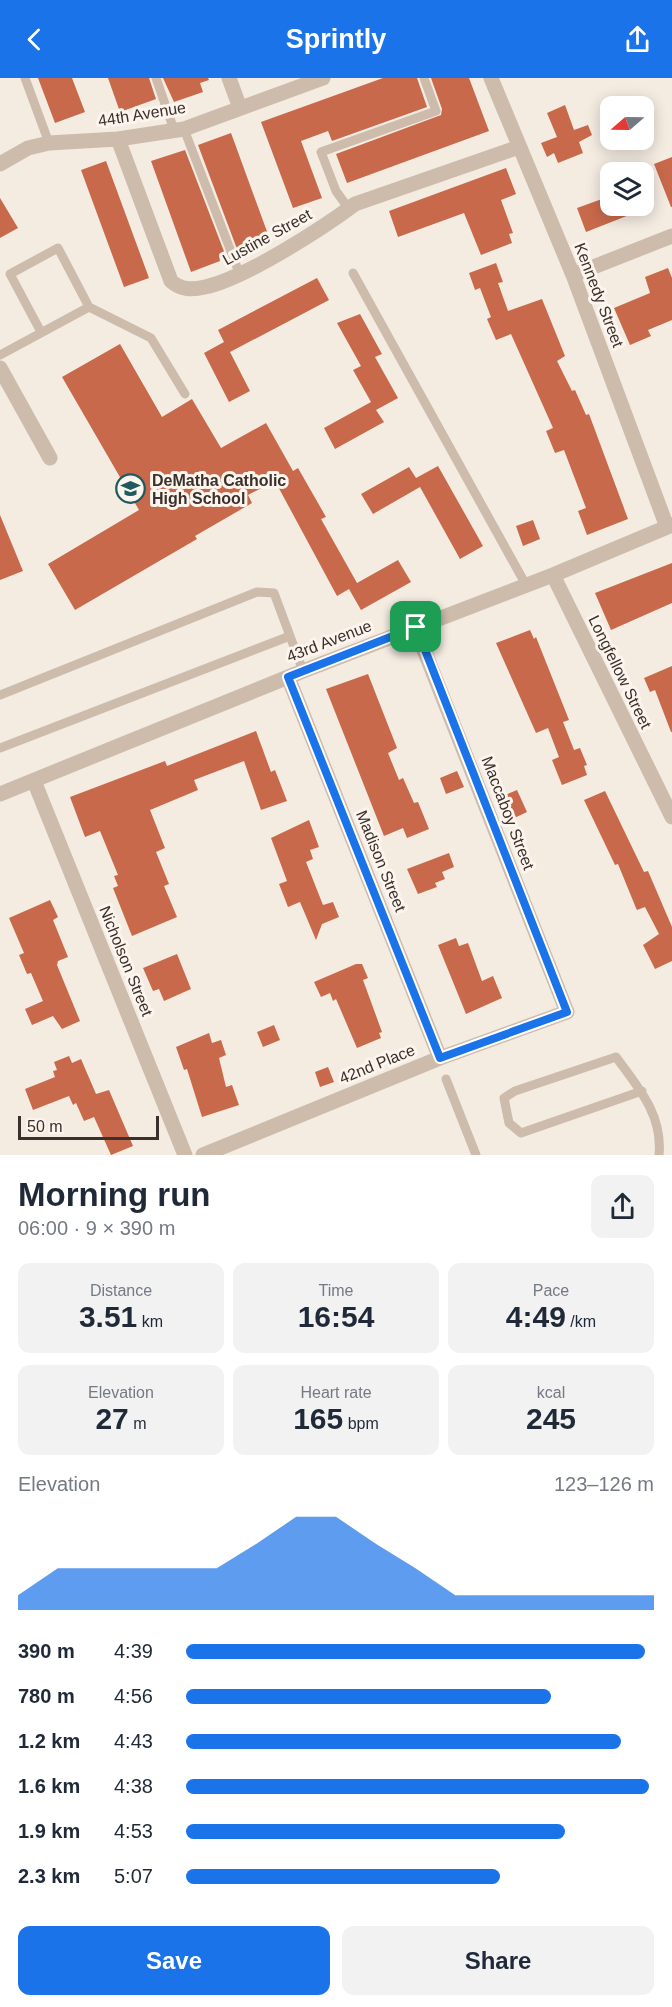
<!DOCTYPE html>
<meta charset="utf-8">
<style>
:root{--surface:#fff;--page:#f2f2f3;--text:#1f2937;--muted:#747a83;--accent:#1a73e8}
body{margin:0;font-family:Helvetica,sans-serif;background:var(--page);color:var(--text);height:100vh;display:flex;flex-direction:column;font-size:22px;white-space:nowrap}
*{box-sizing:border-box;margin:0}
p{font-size:20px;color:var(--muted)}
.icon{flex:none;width:33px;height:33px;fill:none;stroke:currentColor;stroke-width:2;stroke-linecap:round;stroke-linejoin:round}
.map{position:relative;height:1077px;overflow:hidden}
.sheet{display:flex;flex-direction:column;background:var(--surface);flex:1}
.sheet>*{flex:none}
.needle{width:39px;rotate:250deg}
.fabs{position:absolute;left:600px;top:18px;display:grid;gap:12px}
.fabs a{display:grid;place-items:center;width:54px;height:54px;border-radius:12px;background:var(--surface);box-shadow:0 3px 15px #0003;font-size:30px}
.scale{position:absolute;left:18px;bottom:15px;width:141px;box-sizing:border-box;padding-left:6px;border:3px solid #3b302b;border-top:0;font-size:16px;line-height:21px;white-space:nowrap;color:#3b302b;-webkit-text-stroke:4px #fbf5ee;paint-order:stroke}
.pin{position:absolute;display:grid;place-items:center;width:51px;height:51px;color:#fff;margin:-26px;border-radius:12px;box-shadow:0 3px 9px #0006}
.round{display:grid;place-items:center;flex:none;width:63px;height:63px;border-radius:12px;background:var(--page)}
.head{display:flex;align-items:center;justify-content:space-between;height:102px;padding:0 18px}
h1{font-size:33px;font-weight:700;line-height:45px}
.figures{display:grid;grid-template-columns:repeat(3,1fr);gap:9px;height:102px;padding:6px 18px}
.figures div{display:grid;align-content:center;border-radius:12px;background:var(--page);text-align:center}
.figures b{font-size:30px;font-weight:700}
.figures small{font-size:16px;font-weight:400}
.figures p{font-size:16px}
.chart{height:168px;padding:12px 18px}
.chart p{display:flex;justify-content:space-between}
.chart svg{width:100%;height:108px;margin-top:6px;fill:var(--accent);opacity:.7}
.primary-button{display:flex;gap:12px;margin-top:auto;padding:12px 18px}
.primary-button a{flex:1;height:69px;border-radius:12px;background:var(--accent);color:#fff;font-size:24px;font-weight:700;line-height:69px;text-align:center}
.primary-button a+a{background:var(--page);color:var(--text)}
ul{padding:0 18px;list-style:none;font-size:20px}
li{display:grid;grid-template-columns:96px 72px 1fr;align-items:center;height:45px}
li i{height:15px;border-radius:8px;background:var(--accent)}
header{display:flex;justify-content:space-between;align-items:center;height:78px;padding:0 18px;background:var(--accent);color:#fff;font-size:27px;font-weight:700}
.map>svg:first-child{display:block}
.building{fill:#c8694b}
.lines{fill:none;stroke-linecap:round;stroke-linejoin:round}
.service{stroke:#cdbbac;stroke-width:9}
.minor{stroke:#cdbbac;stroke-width:15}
.route-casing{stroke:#fff;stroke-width:12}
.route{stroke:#1a73e8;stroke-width:8}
.labels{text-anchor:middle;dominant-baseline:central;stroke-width:6;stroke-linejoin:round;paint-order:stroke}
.street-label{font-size:16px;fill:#3b302b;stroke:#fbf5ee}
.poi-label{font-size:16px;font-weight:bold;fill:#3b302b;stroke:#fbf5ee;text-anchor:start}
</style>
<header><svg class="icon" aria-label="back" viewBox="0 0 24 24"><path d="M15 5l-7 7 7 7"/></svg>Sprintly<svg class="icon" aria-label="share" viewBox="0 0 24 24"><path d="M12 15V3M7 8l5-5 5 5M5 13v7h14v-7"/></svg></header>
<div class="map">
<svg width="672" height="1077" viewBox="0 0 672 1077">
<rect width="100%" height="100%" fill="#f4ebe1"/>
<path class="building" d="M 38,0 L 72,0 L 85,34 L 55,45 Z
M 108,0 L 149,0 L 156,21 L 120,34 Z
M 163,0 L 208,0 L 209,2 L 200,5 L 203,14 L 174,24 Z
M 383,0 L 417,0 L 427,29 L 332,63 L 328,53 L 301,63 L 322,120 L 293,130 L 261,44 Z
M 431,0 L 469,0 L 489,53 L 347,105 L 336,76 L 441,37 L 442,31 Z
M 565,27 L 574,52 L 588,47 L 592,57 L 579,64 L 583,75 L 558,85 L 554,75 L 547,79 L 541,65 L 557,59 L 547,35 Z
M 231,55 L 269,159 L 237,171 L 198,67 Z
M 185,72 L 225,176 L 219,178 L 220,183 L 191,194 L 151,83 Z
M 672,79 L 672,129 L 671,129 L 654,86 Z
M 106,83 L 149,200 L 124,209 L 81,92 Z
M 506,90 L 516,116 L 501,122 L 513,155 L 509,156 L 512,165 L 481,177 L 464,135 L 398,159 L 389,133 Z
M 0,120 L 18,150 L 0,160 Z
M 602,121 L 604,128 L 652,128 L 586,154 L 577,130 Z
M 496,185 L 503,204 L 498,205 L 508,233 L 542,221 L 565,278 L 557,283 L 572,313 L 575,312 L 586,337 L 589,336 L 628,441 L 587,457 L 578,433 L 586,430 L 564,372 L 555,375 L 546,353 L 553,350 L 511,256 L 496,262 L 487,241 L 491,239 L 480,210 L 475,212 L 469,195 Z
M 668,190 L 672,200 L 672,242 L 648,252 L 651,258 L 630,267 L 614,230 L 650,215 L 645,199 Z
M 317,200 L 329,222 L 230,274 L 250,313 L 229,324 L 204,275 L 224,264 L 218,252 Z
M 360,236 L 382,276 L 375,279 L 398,320 L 376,332 L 384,344 L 335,371 L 324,350 L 371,324 L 353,292 L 361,288 L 337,245 Z
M 120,266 L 162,339 L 192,321 L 221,370 L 266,345 L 293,393 L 298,390 L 326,439 L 321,441 L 357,505 L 398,482 L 411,504 L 361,532 L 349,511 L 337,518 L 275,403 L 248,417 L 252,425 L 195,458 L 197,461 L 75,532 L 48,486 L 139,432 L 62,299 Z
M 438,388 L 483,468 L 460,481 L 420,409 L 373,436 L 361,416 L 409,389 L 416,400 Z
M 0,437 L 23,493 L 0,502 Z
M 533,442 L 540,461 L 523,468 L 516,448 Z
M 672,485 L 672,525 L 611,552 L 595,515 Z
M 530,552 L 534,561 L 536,559 L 569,642 L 563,644 L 574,672 L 580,670 L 587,687 L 584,688 L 587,697 L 562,707 L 552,682 L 559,679 L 548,650 L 536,655 L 496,565 Z
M 672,588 L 672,654 L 671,654 L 655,612 L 650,614 L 644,600 Z
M 368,596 L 397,670 L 388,675 L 399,702 L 403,700 L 414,725 L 418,724 L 429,751 L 407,760 L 403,750 L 384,758 L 326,611 Z
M 256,653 L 271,694 L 275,692 L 287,723 L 261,732 L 244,683 L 194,702 L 198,712 L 150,732 L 165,770 L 156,774 L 169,806 L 164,808 L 177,839 L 132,858 L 113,810 L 118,808 L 114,798 L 118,797 L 100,753 L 85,759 L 70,719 L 165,683 L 167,688 Z
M 457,693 L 464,709 L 446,716 L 440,700 Z
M 517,712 L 527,734 L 506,744 L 496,721 Z
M 605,713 L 644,794 L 648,793 L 672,849 L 672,883 L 655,891 L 643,867 L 659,856 L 645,829 L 637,832 L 636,830 L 618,786 L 615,787 L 584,722 Z
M 309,742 L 319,769 L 310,772 L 313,781 L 306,784 L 323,827 L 333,824 L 339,839 L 322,846 L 316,862 L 300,824 L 288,829 L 279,806 L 287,803 L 271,760 Z
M 449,775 L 454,789 L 442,794 L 445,801 L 435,805 L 437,809 L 418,816 L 407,791 Z
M 50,822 L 58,839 L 53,842 L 68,879 L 58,883 L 57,887 L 80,943 L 62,951 L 53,938 L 32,947 L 25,931 L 43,923 L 31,895 L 27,896 L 19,877 L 24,875 L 9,840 Z
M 456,860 L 459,868 L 468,865 L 482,903 L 493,898 L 502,920 L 466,936 L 438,867 Z
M 177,876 L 191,911 L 164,923 L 159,911 L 153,913 L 143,890 Z
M 356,886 L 362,886 L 368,900 L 363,902 L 382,954 L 379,955 L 381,960 L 357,970 L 336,921 L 333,923 L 330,915 L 321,919 L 314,904 Z
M 274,947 L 280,962 L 263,969 L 257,954 Z
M 209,955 L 212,965 L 221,962 L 226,977 L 219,980 L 226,1009 L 232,1007 L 239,1027 L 202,1039 L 187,991 L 184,992 L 176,969 Z
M 69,978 L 72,985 L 81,981 L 96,1016 L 109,1012 L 133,1068 L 111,1077 L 94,1039 L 84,1043 L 76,1025 L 73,1027 L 69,1018 L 33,1032 L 25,1011 L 55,999 L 53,993 L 57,992 L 54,984 Z
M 328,989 L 334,1004 L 320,1009 L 315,994 Z"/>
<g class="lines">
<path class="service" d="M 25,0 L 49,65
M 156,0 L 174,52
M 184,51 L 240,197
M 349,131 L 336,113 L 321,74 L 436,33 L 424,0
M 353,195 L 526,507
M 89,229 L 151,260 L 185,316
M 0,277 L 89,229 L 58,170 L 10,196 L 41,254
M 0,617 L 257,514 L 274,515 L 303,593
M 0,670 L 290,558
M 446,1001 L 476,1077
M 642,1013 L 521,1055 L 509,1045 L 504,1020 L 515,1013 L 616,979 C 638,1009 663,1037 659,1077"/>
<path class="minor" d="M 229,0 L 240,30
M 491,0 L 573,197 L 667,449
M 118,61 L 171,203 C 181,212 192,212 205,209 C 244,201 323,150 355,126 L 519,69
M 0,86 L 28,70 L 49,65 L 118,61 L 184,51 L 323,0
M 573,197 L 672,158
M 0,290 L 50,380
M 553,497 L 672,739
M 288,599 L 440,980
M 34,703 L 185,1077
M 0,716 L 303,593 L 553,497 L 672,447
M 203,1077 L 440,980 L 567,934 L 415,549"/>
</g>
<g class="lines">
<defs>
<path id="route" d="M 416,549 L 567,934 L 440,980 L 288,599 Z"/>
</defs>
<use href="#route" class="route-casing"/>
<use href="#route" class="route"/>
</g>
<defs>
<symbol id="school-ring" viewBox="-11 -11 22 22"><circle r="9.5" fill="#fbf5ee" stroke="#1f5a5e" stroke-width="1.5"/><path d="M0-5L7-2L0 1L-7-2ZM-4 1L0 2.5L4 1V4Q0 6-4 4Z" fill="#1f5a5e"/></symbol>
</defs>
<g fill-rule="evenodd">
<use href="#school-ring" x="114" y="394" width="33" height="33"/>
</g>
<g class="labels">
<g class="street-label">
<text transform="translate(142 36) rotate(-9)">44th Avenue</text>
<text transform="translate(267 159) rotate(-29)">Lustine Street</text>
<text transform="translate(599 217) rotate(69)">Kennedy Street</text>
<text transform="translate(329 563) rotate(-21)">43rd Avenue</text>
<text transform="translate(620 594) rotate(64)">Longfellow Street</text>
<text transform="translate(508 735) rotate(69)">Maccaboy Street</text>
<text transform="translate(381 783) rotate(68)">Madison Street</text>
<text transform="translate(126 883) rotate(68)">Nicholson Street</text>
<text transform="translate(377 986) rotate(-22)">42nd Place</text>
</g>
<g class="poi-label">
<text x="152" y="402">DeMatha Catholic<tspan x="152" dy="18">High School</tspan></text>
</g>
</g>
</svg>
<div class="fabs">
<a><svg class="needle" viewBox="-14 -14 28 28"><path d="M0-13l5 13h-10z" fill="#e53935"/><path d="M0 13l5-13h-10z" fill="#747a83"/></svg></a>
<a><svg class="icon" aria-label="layers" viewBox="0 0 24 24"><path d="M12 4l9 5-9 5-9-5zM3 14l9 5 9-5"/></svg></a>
</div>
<div class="scale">50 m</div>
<div class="pin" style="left:416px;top:549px;background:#1e9e55"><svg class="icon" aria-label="arrive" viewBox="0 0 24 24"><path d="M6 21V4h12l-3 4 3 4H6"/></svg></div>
</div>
<section class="sheet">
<div class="head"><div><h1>Morning run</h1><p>06:00 · 9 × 390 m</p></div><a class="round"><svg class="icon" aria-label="share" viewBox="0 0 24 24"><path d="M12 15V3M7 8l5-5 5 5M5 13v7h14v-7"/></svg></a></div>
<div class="figures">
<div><p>Distance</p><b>3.51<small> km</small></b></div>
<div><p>Time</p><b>16:54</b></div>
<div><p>Pace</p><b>4:49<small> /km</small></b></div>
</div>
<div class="figures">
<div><p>Elevation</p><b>27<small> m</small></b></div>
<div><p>Heart rate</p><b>165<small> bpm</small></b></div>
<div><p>kcal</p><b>245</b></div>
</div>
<div class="chart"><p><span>Elevation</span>123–126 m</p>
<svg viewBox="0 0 160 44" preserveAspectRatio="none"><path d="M0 44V38L10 27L20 27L30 27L40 27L50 27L60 17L70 6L80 6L90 17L100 27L110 38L120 38L130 38L140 38L150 38L160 38V44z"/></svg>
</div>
<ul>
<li><b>390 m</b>4:39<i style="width:98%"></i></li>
<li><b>780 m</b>4:56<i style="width:78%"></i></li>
<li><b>1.2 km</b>4:43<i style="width:93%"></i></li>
<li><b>1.6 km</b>4:38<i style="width:99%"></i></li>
<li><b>1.9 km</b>4:53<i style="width:81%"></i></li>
<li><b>2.3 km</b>5:07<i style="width:67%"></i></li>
</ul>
<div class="primary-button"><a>Save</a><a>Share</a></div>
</section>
